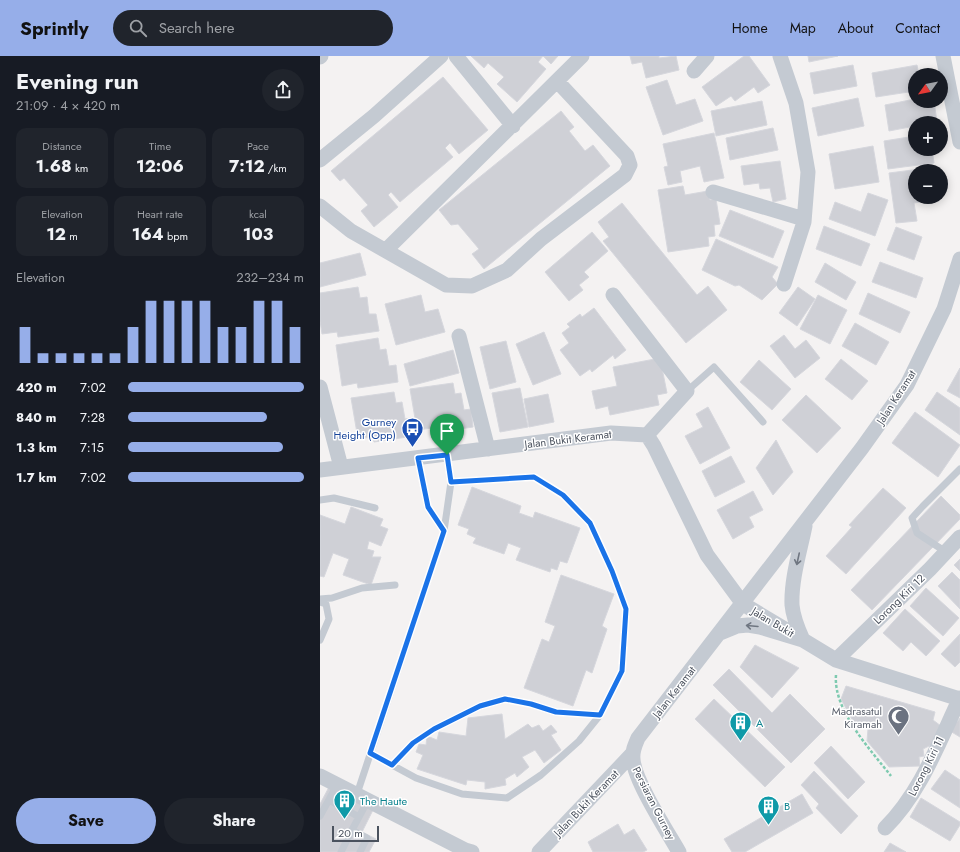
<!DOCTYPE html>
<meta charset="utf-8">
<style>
:root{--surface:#171b24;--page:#20242c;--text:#f1f3f6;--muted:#9ea1a6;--accent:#96aee9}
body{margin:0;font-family:Jost,sans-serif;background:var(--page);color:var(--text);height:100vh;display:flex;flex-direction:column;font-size:15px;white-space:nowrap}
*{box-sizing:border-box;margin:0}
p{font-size:13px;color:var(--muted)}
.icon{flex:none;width:22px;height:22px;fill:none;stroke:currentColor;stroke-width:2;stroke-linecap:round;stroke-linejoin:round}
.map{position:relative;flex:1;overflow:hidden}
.panel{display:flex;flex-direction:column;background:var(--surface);width:320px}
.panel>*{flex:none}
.needle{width:26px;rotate:237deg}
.fabs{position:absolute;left:588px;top:12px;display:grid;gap:8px}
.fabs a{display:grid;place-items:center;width:40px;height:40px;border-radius:50%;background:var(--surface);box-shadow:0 2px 10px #0003;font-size:20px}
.scale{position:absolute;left:12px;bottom:10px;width:47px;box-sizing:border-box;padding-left:4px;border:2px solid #4b525e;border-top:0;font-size:11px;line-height:14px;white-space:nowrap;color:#4b525e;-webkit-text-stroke:3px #fff;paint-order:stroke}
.pin{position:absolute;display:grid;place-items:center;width:34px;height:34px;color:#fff;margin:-41px -17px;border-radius:50% 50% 50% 0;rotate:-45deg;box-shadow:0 0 4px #0007}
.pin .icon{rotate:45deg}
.round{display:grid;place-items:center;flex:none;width:42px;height:42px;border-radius:21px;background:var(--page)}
.head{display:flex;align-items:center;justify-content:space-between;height:68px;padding:0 16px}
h1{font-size:22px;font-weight:700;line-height:30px}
.metrics{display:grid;grid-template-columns:repeat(3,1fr);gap:6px;height:68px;padding:4px 16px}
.metrics div{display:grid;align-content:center;border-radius:10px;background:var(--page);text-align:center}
.metrics b{font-size:17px;font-weight:700}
.metrics small{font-size:11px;font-weight:400}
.metrics p{font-size:11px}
.chart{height:112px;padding:8px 16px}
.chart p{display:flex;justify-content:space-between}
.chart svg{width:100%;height:72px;margin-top:4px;stroke:var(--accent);stroke-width:6}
.cta{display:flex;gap:8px;margin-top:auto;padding:8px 16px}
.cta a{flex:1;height:46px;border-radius:24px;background:var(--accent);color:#111;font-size:16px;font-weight:700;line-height:46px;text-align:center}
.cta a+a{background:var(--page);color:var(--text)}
ul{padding:0 16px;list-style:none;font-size:13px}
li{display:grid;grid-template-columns:64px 48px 1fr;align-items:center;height:30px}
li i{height:10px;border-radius:5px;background:var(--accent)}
header{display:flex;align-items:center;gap:24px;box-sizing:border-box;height:56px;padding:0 20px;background:var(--accent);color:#111}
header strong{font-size:19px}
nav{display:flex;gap:22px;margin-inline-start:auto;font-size:14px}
.search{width:280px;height:36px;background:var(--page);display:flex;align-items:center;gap:10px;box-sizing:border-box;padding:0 14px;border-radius:22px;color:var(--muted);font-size:15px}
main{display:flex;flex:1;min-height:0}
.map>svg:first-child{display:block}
.building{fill:#cfd0d6;stroke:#d6d7dd}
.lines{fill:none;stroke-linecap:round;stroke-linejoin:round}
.path{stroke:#7ecab0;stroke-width:2.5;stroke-dasharray:3 2;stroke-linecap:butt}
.lane{stroke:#c4cad2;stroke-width:7}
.street{stroke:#c4cad2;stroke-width:15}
.oneway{stroke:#6f7681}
.route-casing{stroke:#fff;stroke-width:8}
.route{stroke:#1a73e8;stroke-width:5}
.labels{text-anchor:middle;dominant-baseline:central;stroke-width:3;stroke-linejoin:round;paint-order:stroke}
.street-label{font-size:11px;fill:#4b525e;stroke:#fff}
.transit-label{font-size:11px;fill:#164399;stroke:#fff;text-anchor:end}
.worship-label{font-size:11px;fill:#5b616d;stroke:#fff;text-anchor:end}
.culture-label{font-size:11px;fill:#0d838f;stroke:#fff;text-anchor:start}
</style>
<header>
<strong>Sprintly</strong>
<div class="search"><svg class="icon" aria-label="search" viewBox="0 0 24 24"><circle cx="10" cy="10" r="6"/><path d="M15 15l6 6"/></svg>Search here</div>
<nav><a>Home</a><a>Map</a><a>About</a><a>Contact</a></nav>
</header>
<main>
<section class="panel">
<div class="head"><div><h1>Evening run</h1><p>21:09 · 4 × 420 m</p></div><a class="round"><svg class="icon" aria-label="share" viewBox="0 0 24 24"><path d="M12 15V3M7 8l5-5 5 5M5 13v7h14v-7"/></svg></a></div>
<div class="metrics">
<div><p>Distance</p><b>1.68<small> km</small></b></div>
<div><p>Time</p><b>12:06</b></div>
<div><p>Pace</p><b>7:12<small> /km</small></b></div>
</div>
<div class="metrics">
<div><p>Elevation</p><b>12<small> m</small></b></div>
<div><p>Heart rate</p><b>164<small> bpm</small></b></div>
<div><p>kcal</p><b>103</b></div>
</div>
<div class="chart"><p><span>Elevation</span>232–234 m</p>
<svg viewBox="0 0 160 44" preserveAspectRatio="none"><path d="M5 44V22M15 44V38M25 44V38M35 44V38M45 44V38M55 44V38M65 44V22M75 44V6M85 44V6M95 44V6M105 44V6M115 44V22M125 44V22M135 44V6M145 44V6M155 44V22"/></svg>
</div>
<ul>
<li><b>420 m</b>7:02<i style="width:100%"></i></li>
<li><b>840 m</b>7:28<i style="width:79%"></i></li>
<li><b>1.3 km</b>7:15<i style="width:88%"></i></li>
<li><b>1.7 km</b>7:02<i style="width:100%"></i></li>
</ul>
<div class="cta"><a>Save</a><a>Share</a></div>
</section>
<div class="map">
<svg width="640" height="796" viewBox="0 0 640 796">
<rect width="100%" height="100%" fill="#f4f2f2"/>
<path class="building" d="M 151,0 L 238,0 L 231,8 L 223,0 L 218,6 L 226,13 L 197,46 L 177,28 L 184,21 L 168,7 L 164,12 Z
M 310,0 L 339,0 L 339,2 L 356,0 L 359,14 L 326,22 L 322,6 L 312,8 Z
M 424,0 L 429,0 L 450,29 L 438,37 L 434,31 L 415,45 L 411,40 L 396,50 L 382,31 Z
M 488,0 L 518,0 L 489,6 Z
M 533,9 L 537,30 L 494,38 L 490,17 Z
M 597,9 L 599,19 L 595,19 L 595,35 L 556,41 L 552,17 Z
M 123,21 L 168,74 L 139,98 L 130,87 L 125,92 L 133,101 L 80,146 L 71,136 L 68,139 L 78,151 L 54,171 L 41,155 L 48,149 L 24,122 L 20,125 L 11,115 Z
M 347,24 L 356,49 L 375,43 L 383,65 L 343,79 L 326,31 Z
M 538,42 L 544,70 L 498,80 L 492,52 Z
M 595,43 L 595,45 L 614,45 L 617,66 L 595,67 L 595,70 L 569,75 L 565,49 Z
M 442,45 L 447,69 L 396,80 L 391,55 Z
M 241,55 L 254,71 L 249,75 L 265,95 L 273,89 L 290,110 L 164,213 L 152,198 L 159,193 L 138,168 L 131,169 L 119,154 Z
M 453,72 L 458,94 L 410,104 L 406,82 Z
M 394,77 L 404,122 L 384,126 L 380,110 L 360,115 L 362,126 L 348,129 L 344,111 L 348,110 L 343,88 Z
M 595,80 L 595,93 L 612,93 L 614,107 L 568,113 L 564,85 Z
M 553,90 L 559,126 L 515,133 L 509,98 Z
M 460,105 L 466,143 L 453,146 L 450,132 L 440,133 L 439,127 L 424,129 L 421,110 Z
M 616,111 L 616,115 L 595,115 L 595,141 L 620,141 L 620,143 L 594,147 L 597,165 L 576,167 L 569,117 Z
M 363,130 L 365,139 L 388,135 L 390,144 L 396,143 L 400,168 L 394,169 L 395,180 L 388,181 L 389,190 L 348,196 L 338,134 Z
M 548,137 L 568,144 L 555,180 L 509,163 L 515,146 L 541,156 Z
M 302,147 L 377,239 L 388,230 L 407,254 L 366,287 L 283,185 L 289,181 L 278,166 Z
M 410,154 L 464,175 L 453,202 L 399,180 Z
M 504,170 L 550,188 L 541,210 L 496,193 Z
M 576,171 L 602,181 L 594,204 L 567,194 Z
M 272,176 L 288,195 L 264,216 L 269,221 L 259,229 L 263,234 L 249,245 L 225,216 Z
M 396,183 L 458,211 L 452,221 L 458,228 L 442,244 L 419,229 L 415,230 L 382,214 Z
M 40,197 L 46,219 L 0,231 L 0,207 Z
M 560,206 L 603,222 L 596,242 L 552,226 Z
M 505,207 L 536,226 L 526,244 L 495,226 Z
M 38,231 L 40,242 L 47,241 L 49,258 L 56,258 L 59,275 L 18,281 L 17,276 L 2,278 L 0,265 L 0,237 Z
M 478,231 L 495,243 L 477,270 L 459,257 Z
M 548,237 L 590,256 L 580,277 L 539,258 Z
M 101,239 L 105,256 L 118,253 L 125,276 L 76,289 L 65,248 Z
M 498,239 L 527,254 L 510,288 L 480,273 Z
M 274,252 L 306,294 L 295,303 L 293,299 L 272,316 L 270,313 L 260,320 L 240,294 L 249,287 L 242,277 L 250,271 L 247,268 L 260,258 L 262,261 Z
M 535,267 L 569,286 L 556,309 L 522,290 Z
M 224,276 L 241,318 L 213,329 L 196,288 Z
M 464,279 L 475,293 L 486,284 L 500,302 L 475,322 L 450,290 Z
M 58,282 L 60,294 L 66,293 L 69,310 L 76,309 L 78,326 L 38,332 L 37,327 L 22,330 L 16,289 Z
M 186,285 L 196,326 L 170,333 L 160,291 Z
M 133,294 L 139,317 L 90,330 L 84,308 Z
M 340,302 L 347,337 L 337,339 L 339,349 L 290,359 L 288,350 L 276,353 L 272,335 L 297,330 L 293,311 Z
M 521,303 L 548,325 L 532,344 L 505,323 Z
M 439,304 L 471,333 L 452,354 L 420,326 Z
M 640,312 L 640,342 L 627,335 Z
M 133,327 L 135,338 L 141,337 L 144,354 L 151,353 L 153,371 L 113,377 L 112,372 L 97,374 L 90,333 Z
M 200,332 L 208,371 L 180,376 L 172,337 Z
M 74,336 L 76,347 L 82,346 L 85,363 L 91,362 L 94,380 L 54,386 L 53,381 L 38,383 L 31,342 Z
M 617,336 L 640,352 L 640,379 L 605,354 Z
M 228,338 L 234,366 L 209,371 L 204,343 Z
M 486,339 L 521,372 L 497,397 L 462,364 Z
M 388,351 L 410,392 L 380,408 L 365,380 L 383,371 L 376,358 Z
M 595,356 L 640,389 L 618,421 L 572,387 Z
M 456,384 L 473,416 L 453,439 L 436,412 Z
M 411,400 L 425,426 L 395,441 L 382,415 Z
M 152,431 L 201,450 L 199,457 L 213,462 L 215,456 L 260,472 L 247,507 L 240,505 L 237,514 L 231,512 L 230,516 L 196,504 L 201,492 L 188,487 L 184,498 L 153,487 L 156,482 L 147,478 L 149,473 L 138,469 Z
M 563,432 L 586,452 L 526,518 L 506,500 L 532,471 L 529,469 Z
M 433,435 L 443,454 L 429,461 L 434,471 L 413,483 L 397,454 Z
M 621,440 L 640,459 L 640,463 L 552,554 L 531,534 Z
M 31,451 L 63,463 L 60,470 L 68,473 L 61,490 L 49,485 L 47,493 L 54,495 L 52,501 L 61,501 L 51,529 L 23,519 L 29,503 L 13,497 L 4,521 L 0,520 L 0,459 L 25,468 Z
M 640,503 L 640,515 L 634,509 Z
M 632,516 L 640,524 L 640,553 L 618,530 Z
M 241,519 L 294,538 L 282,570 L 287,573 L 272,617 L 266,614 L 253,650 L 204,632 L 222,583 L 229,586 L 235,570 L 225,566 Z
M 606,532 L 639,562 L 623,580 L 590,550 Z
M 585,553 L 620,585 L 606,600 L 591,586 L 583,595 L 563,577 Z
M 640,578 L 640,606 L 635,611 L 621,598 Z
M 435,589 L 479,612 L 452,642 L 420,611 Z
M 409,613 L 452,657 L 470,638 L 505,673 L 471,707 L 393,629 Z
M 526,630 L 615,656 L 613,664 L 621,670 L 611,689 L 603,693 L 604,700 L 599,701 L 600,710 L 569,711 L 547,685 L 548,673 L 535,669 L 521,643 Z
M 394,643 L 465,711 L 445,731 L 375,663 Z
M 182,658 L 185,683 L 208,668 L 212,672 L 219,669 L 223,675 L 231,669 L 237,676 L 231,679 L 241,694 L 224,707 L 215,694 L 202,701 L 209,711 L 197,721 L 195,717 L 185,723 L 186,729 L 165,733 L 165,726 L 147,724 L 146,729 L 97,713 L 103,699 L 96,696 L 99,688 L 106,689 L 107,680 L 117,684 L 119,676 L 146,680 L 148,662 Z
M 640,662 L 640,681 L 630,675 Z
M 511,690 L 545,726 L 528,743 L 494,707 Z
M 625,714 L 640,724 L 640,752 L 611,733 Z
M 494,715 L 538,760 L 521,778 L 496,752 L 499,748 L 481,729 Z
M 9,731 L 53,754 L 42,776 L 56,783 L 49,796 L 0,796 L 0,748 Z
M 482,738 L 493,757 L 425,796 L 412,796 L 404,783 Z
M 601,742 L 640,766 L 640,769 L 630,785 L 590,761 Z
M 298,768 L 304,779 L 314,773 L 327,794 L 323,796 L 273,796 L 268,786 Z
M 570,787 L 586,796 L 564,796 Z"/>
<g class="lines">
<path class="path" d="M 516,619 C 513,654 550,693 571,720"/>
<path class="lane" d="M 367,335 L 394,311 L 443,366
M 98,402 L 108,451 L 124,475
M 0,444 L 14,442 L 55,452
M 626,496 L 597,477 L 592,462 L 603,450 L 640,413
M 0,543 L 12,542 L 42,532 L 75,529
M 0,546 L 6,548 L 9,563 L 0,584
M 50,697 L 96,722 L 142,738 L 187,742 L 221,719 L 259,685 L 280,659 L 302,615 L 306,553 L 292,515 L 270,467 L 243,439 L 214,421 L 131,426
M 72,709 L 93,687 L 114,673 L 160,650 L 185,643 L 211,648 L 236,656 L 280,659
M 37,738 L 124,475 L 131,426 L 127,399
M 9,744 L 39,761
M 0,760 L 17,729
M 21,796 L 32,774
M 40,796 L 47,782 L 32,774 L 48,744"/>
<path class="street" d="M 136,0 L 193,70
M 460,0 L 476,47 L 488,116 L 484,166 L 464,228
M 623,0 L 640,86
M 0,1 L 1,0
M 374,15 L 387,0
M 0,104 L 54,60 L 121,0
M 393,136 L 484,163
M 0,150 L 31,175 L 126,229 L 152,230 L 187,214 L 221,183 L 305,119 L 310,109 L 307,100 L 237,25
M 66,194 L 262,0
M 293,239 L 367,335 L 327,379
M 139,280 L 168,393
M 0,331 L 21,411
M 327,379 L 334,390 L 387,499 L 423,548 L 483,584
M 0,414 L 291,377 L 327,379
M 400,577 L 417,570 L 428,569 L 440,571 L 483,584 L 516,604 L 640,643
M 483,584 C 478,573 473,561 472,549 C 471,523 480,495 485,470
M 516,604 L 610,513 L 640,481
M 0,720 L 145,794 L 152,796
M 565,772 C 601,736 618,688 640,642
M 219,796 L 313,697
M 359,796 C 347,775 314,724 313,703 C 312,695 315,689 318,682 L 542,392 L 587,329 L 624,253 L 640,203"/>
</g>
<defs><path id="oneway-shaft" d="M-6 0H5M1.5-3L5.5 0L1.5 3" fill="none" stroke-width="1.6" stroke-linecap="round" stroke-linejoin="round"/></defs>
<g class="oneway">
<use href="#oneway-shaft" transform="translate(478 503) rotate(102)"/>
<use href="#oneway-shaft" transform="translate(432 570) rotate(-175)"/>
</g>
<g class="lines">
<defs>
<path id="route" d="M 127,399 L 131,426 L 214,421 L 243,439 L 270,467 L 292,515 L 306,553 L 302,615 L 280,659 L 236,656 L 211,648 L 185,643 L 160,650 L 114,673 L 93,687 L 72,709 L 50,697 L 124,475 L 108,451 L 98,402 Z"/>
</defs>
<use href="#route" class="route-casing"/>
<use href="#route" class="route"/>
</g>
<defs>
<symbol id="bus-pin" viewBox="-11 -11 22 30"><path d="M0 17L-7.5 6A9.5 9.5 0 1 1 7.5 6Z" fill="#1a4fb4" stroke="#fff"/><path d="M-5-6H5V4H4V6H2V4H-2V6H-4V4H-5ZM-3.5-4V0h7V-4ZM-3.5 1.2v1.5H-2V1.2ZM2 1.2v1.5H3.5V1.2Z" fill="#fff"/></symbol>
<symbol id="mosque-pin" viewBox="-11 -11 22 30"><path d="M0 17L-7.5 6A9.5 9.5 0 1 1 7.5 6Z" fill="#6b7280" stroke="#fff"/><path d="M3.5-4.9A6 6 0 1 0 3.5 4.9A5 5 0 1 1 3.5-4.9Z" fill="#fff"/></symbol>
<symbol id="building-pin" viewBox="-11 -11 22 30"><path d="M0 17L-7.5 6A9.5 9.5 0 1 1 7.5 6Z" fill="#0f9aa8" stroke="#fff"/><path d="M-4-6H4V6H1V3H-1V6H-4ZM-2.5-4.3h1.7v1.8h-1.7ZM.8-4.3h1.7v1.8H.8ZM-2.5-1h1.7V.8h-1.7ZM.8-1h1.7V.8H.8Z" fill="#fff"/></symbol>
</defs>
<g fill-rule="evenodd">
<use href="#bus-pin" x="80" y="360" width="25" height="34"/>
<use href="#mosque-pin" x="566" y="648" width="25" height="34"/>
<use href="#building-pin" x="408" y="654" width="25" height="34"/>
<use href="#building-pin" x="12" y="732" width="25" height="34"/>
<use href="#building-pin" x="436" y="738" width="25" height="34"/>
</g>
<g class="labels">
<g class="street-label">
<text transform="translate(576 341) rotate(-57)">Jalan Keramat</text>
<text transform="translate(248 383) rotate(-7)">Jalan Bukit Keramat</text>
<text transform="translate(579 543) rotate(-44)">Lorong Kiri 12</text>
<text transform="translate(453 566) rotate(31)">Jalan Bukit</text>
<text transform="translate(354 636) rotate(-52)">Jalan Keramat</text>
<text transform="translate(606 710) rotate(-63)">Lorong Kiri 11</text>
<text transform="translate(266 747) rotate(-46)">Jalan Bukit Keramat</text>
<text transform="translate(334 747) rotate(63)">Persiaran Gurney</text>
</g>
<g class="transit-label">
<text x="76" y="366">Gurney<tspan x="76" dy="13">Height (Opp)</tspan></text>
</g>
<g class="worship-label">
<text x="562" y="655">Madrasatul<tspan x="562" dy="13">Kiramah</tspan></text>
</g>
<g class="culture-label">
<text x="436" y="667">A</text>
<text x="40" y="745">The Haute</text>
<text x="464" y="750">B</text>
</g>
</g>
</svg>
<div class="fabs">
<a><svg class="needle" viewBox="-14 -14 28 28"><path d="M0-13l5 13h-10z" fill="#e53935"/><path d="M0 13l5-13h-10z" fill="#9ea1a6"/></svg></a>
<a>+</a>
<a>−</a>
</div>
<div class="scale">20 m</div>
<div class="pin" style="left:127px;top:399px;background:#1e9e55"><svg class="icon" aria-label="arrive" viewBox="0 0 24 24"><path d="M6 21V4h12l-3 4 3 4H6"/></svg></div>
</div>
</main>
